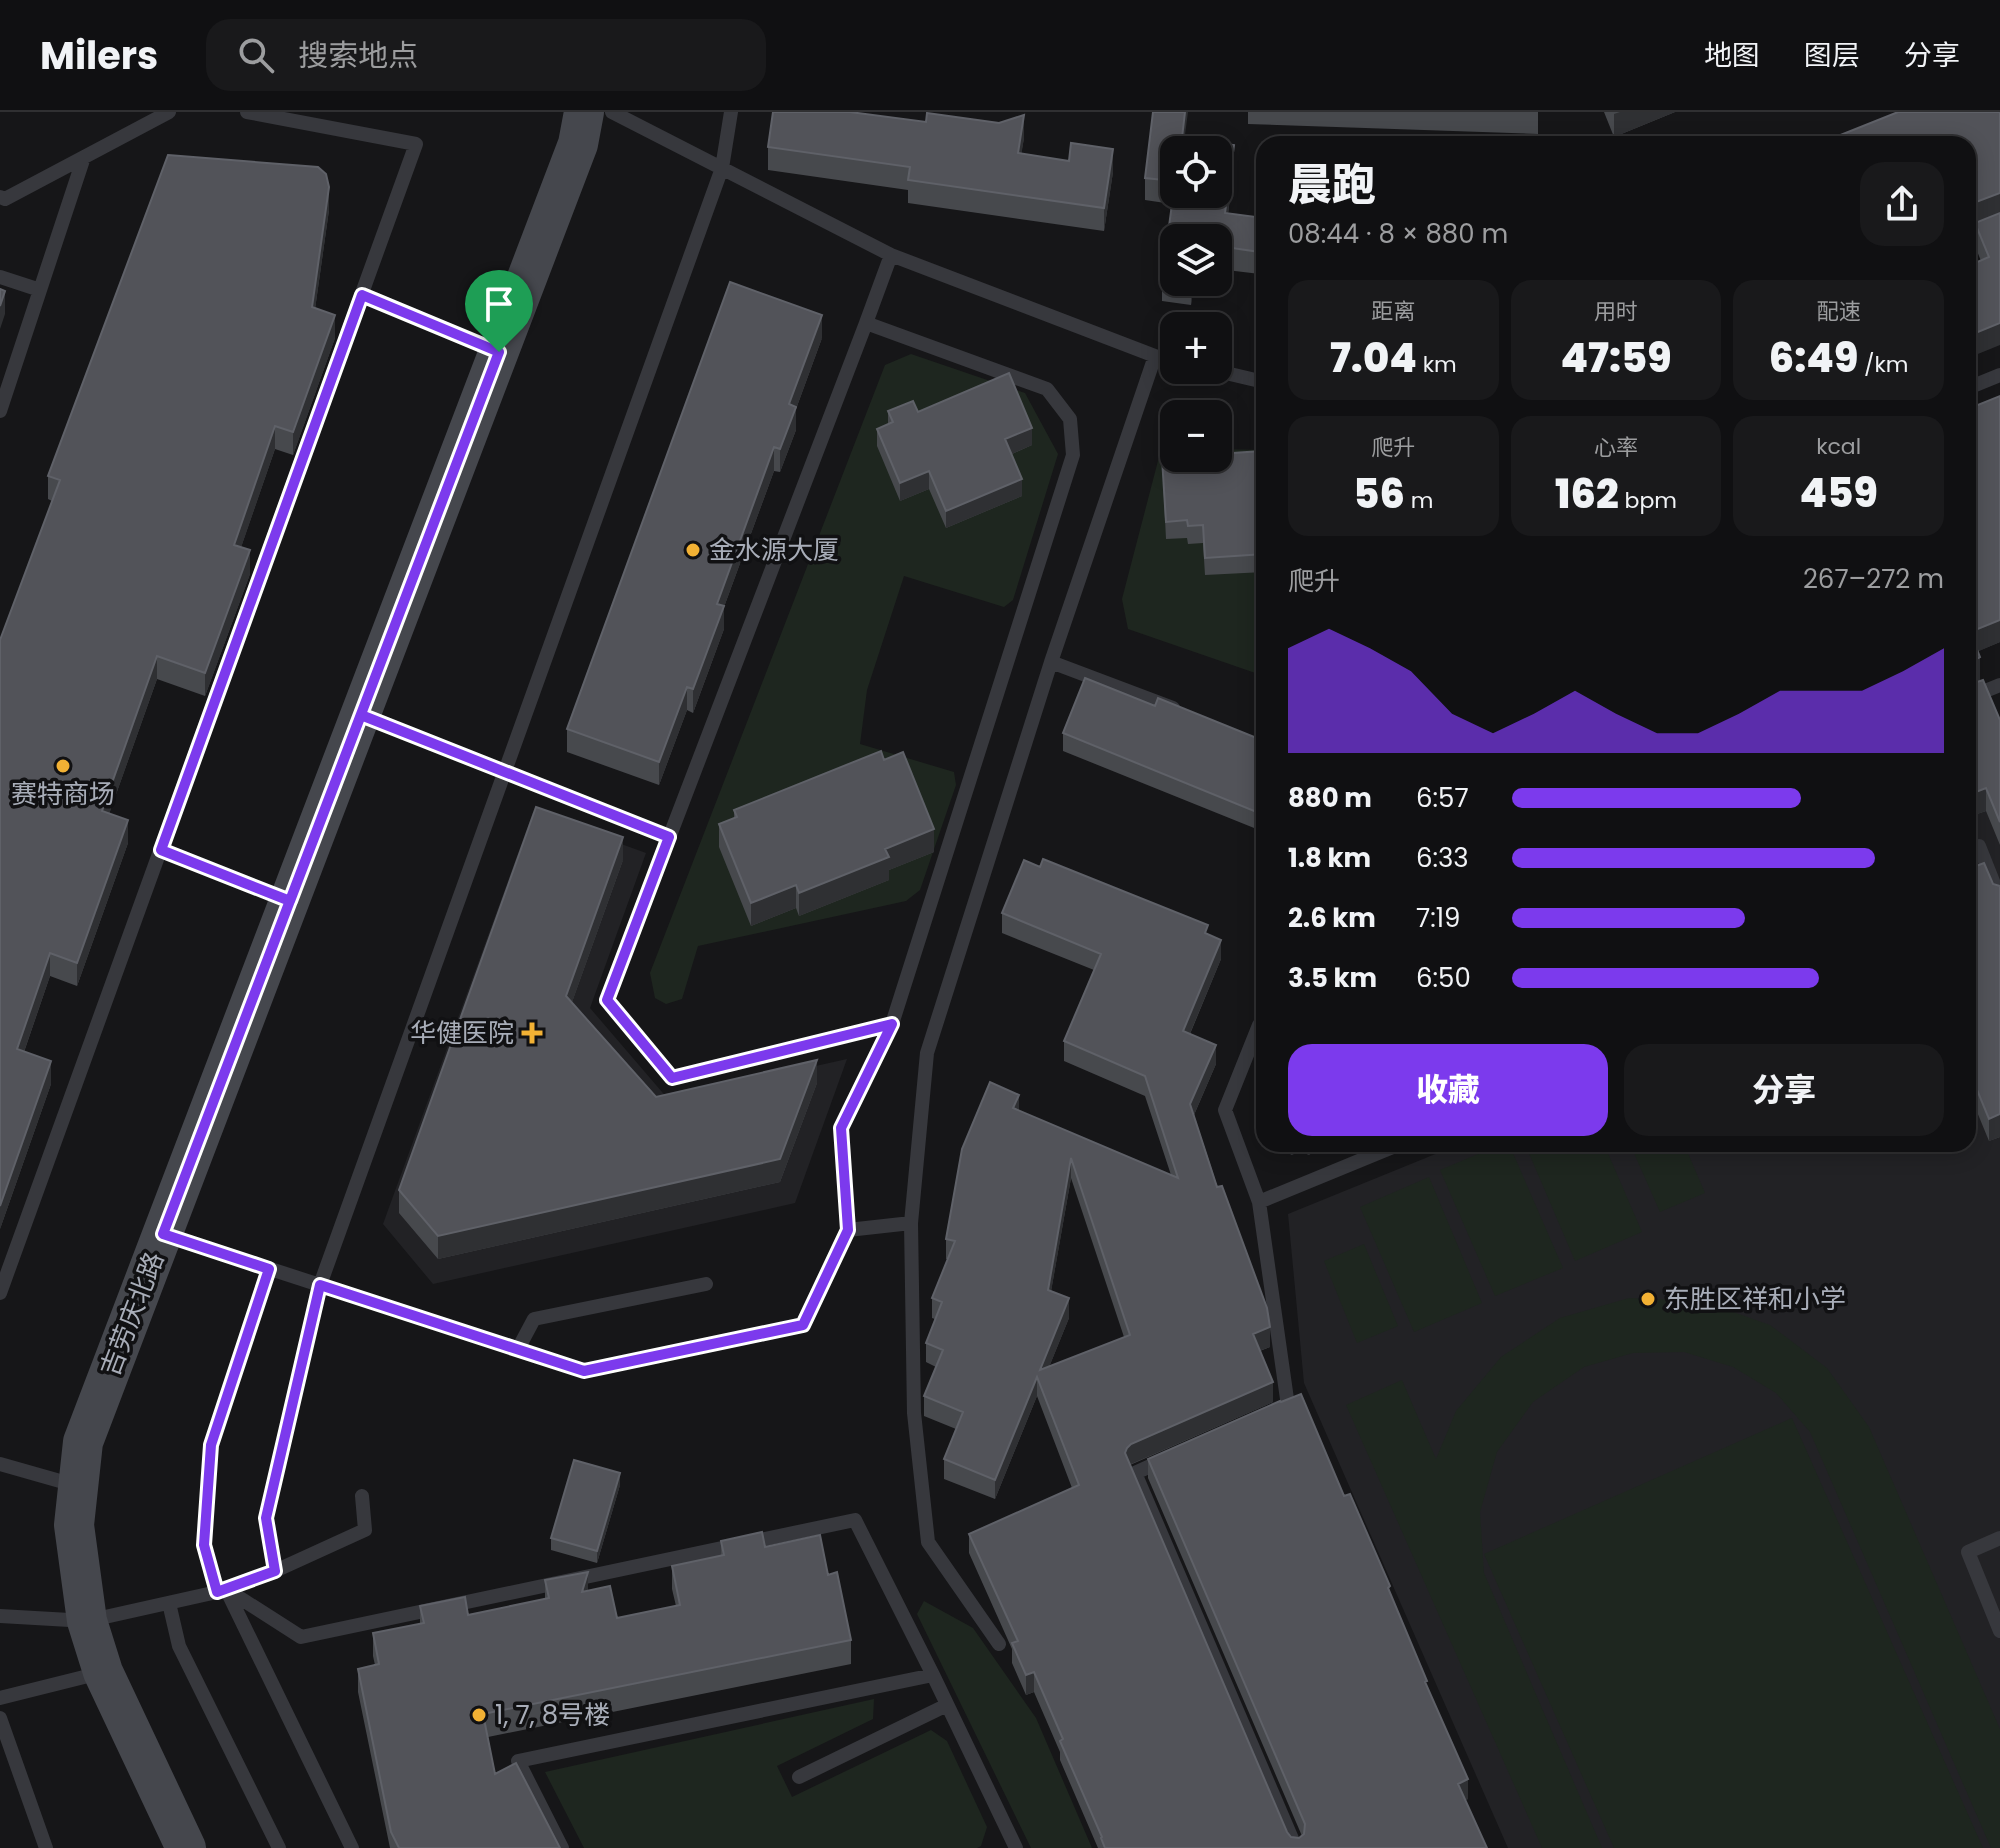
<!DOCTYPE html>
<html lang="zh">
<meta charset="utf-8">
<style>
:root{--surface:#101012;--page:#19191b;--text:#f1f3f6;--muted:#9c9d9f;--line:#303032;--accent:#7c3aed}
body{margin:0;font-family:Poppins,"Noto Sans SC",sans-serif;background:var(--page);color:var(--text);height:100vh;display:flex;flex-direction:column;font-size:30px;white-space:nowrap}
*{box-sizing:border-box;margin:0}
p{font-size:26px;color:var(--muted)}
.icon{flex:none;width:44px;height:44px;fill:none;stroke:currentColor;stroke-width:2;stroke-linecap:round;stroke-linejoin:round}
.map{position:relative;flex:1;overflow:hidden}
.sheet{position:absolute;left:1256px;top:24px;width:720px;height:1016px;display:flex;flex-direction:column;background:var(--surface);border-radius:24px;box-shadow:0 4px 20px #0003,0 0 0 2px var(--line)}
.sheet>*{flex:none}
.tools{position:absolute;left:1160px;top:24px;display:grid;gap:16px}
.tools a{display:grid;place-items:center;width:72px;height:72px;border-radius:16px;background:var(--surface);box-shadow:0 4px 20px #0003,0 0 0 2px var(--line);font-size:40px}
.pin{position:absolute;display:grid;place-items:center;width:68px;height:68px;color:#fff;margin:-82px -34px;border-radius:50% 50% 50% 0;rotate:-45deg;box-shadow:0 0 8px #0007}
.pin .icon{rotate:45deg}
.round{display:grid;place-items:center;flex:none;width:84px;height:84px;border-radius:24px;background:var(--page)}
.headline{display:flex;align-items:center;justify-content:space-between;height:136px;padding:0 32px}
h1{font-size:44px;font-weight:800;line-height:60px}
.stats{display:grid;grid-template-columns:repeat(3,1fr);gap:12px;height:136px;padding:8px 32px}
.stats div{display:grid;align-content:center;border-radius:20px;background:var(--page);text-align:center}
.stats b{font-size:40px;font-weight:800}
.stats small{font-size:22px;font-weight:400}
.stats p{font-size:22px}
.chart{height:224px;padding:16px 32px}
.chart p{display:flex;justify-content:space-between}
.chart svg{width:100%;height:144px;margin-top:8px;fill:var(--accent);opacity:.7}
.cta{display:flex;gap:16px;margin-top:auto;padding:16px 32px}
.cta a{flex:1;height:92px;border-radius:24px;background:var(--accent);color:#fff;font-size:32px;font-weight:800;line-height:92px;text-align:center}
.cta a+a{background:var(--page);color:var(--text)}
ul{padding:0 32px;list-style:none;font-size:26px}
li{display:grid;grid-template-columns:128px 96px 1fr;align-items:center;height:60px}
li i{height:20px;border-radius:10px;background:var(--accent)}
header{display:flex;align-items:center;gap:48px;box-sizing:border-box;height:112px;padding:0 40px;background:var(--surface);border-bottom:2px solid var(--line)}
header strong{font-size:38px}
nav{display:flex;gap:44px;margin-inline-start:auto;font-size:28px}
.search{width:560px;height:72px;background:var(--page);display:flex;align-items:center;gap:20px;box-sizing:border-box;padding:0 28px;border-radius:24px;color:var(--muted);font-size:30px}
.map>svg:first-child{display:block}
.built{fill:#222225}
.green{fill:#1e261f}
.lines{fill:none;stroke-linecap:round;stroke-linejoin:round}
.lane{stroke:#37383d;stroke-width:14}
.secondary{stroke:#45474d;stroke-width:40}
.wall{fill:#47494d;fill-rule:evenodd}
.shaded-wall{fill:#2f3033}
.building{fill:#525359;stroke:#5f6168;stroke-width:2;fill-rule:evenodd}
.route-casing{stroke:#fff;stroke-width:16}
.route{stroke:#7c3aed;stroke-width:10}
.poi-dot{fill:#f2b134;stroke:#111113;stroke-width:3}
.labels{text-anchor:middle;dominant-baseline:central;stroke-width:7;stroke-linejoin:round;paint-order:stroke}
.poi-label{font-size:26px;fill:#a8adb8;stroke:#111113;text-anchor:start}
.street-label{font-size:26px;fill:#a8adb8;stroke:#111113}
</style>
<header>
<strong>Milers</strong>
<div class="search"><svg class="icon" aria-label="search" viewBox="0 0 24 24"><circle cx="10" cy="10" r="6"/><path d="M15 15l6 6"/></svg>搜索地点</div>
<nav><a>地图</a><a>图层</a><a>分享</a></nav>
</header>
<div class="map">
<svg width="2000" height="1736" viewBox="0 0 2000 1736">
<rect width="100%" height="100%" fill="#161618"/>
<path class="built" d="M 2000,646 L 2000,1736 L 1508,1736 L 1304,1271 L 1288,1102 L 1460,1032 L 1968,1032 L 1968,659 Z
M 533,700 L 646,741 L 590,896 L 668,987 L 847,947 L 795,1091 L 433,1172 L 383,1112 Z"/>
<path class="green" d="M 911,242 L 1025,281 L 1058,342 L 1013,488 L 1004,495 L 904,464 L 867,578 L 860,632 L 954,660 L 956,673 L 920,778 L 906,789 L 698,834 L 682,887 L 666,892 L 655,886 L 650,861 L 885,253 Z
M 1173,335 L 1174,335 L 1174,346 L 1218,346 L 1218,337 L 1264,338 L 1264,564 L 1128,517 L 1122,487 L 1159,345 Z
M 1502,1032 L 1509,1032 L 1563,1156 L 1495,1184 L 1440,1058 Z
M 1525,1032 L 1604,1032 L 1642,1120 L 1575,1149 Z
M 1630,1032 L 1684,1032 L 1705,1081 L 1660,1100 Z
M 1429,1065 L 1482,1191 L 1414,1220 L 1360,1095 Z
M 1364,1132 L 1398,1214 L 1357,1231 L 1324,1149 Z
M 1629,1186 L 1702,1189 L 1770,1213 L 1827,1256 L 1869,1315 L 2000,1617 L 2000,1736 L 1991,1736 L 1810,1320 L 1776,1281 L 1733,1255 L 1684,1240 L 1633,1241 L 1584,1255 L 1533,1290 L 1497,1340 L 1480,1400 L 1484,1461 L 1602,1736 L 1542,1736 L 1346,1293 L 1402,1268 L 1436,1347 L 1456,1299 L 1501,1245 L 1560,1206 Z
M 1792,1306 L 1983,1736 L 1614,1736 L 1484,1442 Z
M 924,1489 L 973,1516 L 1036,1606 L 1092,1736 L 1031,1736 L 917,1502 Z
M 874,1587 L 873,1607 L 777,1654 L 792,1685 L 931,1618 L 947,1629 L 987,1715 L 981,1734 L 977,1736 L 584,1736 L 545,1660 Z"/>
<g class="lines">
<path class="lane" d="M 0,85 L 5,87 L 169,0
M 1968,126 L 2000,113
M 891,143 L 1155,244 L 1051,550 L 1173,596
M 0,165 L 40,178
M 362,183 L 498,239
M 866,211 L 607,888 L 672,966 L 892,912
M 1155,244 L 1174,249
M 1213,258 L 1264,270
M 1968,276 L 2000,263
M 0,299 L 84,45
M 1968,586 L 2000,573
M 361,603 L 669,725
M 1979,734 L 2000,787
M 161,738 L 287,788
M 1259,1090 L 1225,998 L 1259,913 L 1264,911
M 911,1111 L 914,1301 L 928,1430 L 999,1532
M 848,1118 L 911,1111 L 927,941 L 1051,550
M 163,1122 L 584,1259 L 803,1213 L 848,1118 L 841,1016 L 892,912 L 1073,343 L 1070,307 L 1047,277 L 866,211 L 891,143 L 612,0
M 0,1181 L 416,32 L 247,0
M 518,1237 L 534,1207 L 706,1172
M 1277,1299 L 1288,1294 L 1259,1090 L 1400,1032
M 1166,1347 L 1135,1361 L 1296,1736
M 0,1352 L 74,1373
M 2000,1426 L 1968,1440 L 2000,1519
M 275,1459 L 266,1406 L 320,1173 L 722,56 L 731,0
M 226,1477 L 301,1525 L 855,1408 L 933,1563 L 1016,1736
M 226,1477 L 352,1736
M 217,1480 L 204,1433 L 211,1333 L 269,1157
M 169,1491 L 179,1534 L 279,1736
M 0,1504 L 87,1509 L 217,1480 L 275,1459 L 365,1418 L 362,1384
M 0,1586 L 100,1561
M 0,1606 L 46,1736
M 799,1665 L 947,1593
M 562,1736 L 518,1649 L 933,1563"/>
<path class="secondary" d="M 186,1736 L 103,1560 L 87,1509 L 74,1413 L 83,1330 L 578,32 L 584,0"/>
</g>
<path class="wall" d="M 1248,0 L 1538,0 L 1538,22 L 1248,12 Z
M 1604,0 L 1675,0 L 1614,25 Z
M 2000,0 L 2000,233 L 1981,149 L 1975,134 L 1975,113 L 1968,115 L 1968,32 Z
M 1024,26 L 1021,42 L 1113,60 L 1104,119 L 908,91 L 908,78 L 768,58 L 768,35 Z
M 1185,26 L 1234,55 L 1228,102 L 1264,106 L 1264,134 L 1260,162 L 1218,157 L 1218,126 L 1174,126 L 1174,170 L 1194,170 L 1191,193 L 1162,189 L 1162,167 L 1172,92 L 1145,88 L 1145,66 ZM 1174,38 L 1218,82 L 1174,82 Z
M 329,98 L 315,197 L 335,226 L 293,343 L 275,337 L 241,435 L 250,462 L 205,584 L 157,567 L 109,702 L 128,731 L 77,874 L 50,864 L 24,940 L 51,972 L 0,1117 L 52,389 L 48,387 L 48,364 Z
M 822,226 L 796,297 L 796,318 L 780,360 L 774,359 L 724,495 L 724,517 L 693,601 L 687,598 L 659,673 L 567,640 L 567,617 Z
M 1968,297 L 2000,530 L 1978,539 L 1980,568 L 1975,571 L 2000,608 L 2000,733 L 1986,699 L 1968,705 Z
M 888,299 L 918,300 L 1032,333 L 1012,342 L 1022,384 L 946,416 L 929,377 L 900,389 L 877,334 L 877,317 L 888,312 Z
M 1264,327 L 1264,460 L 1205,463 L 1203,431 L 1188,432 L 1187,426 L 1166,427 L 1162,346 L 1261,339 Z
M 1155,594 L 1264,629 L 1264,720 L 1063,639 L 1063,621 Z
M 884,648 L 934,740 L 889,758 L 889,768 L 799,804 L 796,796 L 751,814 L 719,735 L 719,712 L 734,706 L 734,698 Z
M 623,748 L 572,890 L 656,985 L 817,971 L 780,1070 L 438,1147 L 399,1101 L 399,1078 Z
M 1968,757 L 1993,772 L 2000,774 L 2000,1025 L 1989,1029 L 1968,978 Z
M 1002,801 L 1208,822 L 1221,847 L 1190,922 L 1216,952 L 1194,1003 L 1270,1235 L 1260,1239 L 1273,1290 L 1130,1353 L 1287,1720 L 1291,1725 L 1299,1726 L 1302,1724 L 1148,1366 L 1148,1347 L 1344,1384 L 1390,1482 L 1427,1575 L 1468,1687 L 1465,1688 L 1487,1736 L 1098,1736 L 1060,1648 L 1060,1640 L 1034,1580 L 1026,1583 L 1012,1551 L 1012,1537 L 969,1441 L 969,1422 L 1072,1376 L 1037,1284 L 995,1387 L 944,1367 L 944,1347 L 956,1317 L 924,1304 L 924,1284 L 936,1255 L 926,1250 L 926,1231 L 935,1207 L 932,1206 L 932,1186 L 948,1147 L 946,1147 L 946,1127 L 1019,999 L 1171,1063 L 1145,984 L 1064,949 L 1064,929 L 1094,858 L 1002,821 ZM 1071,1066 L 1124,1225 L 1049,1255 L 1069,1206 L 1051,1179 Z
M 1287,1032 L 1336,1032 L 1308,1043 L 1305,1038 L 1291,1043 Z
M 620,1373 L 597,1451 L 551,1438 L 551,1426 Z
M 721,1429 L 765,1435 L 828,1463 L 851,1528 L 851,1552 L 488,1625 L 495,1662 L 560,1736 L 390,1736 L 358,1580 L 358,1557 L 375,1553 L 373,1544 L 373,1521 L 420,1512 L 420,1494 L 468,1503 L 545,1487 L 545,1468 L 588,1478 L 617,1506 L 676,1494 L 672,1477 L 672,1454 L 721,1444 Z"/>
<path class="shaded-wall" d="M 1185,0 L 1188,0 L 1183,38 L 1182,26 Z
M 1620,0 L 1675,0 L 1614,25 L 1614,2 Z
M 1024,3 L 1024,26 L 1018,64 L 1018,41 Z
M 1234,33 L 1234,55 L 1225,124 L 1225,101 Z
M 1113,37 L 1113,60 L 1104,119 L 1104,96 Z
M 329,75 L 329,98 L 312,219 L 312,195 Z
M 2000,81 L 2000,103 L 1968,115 L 1968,93 Z
M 1264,111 L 1264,134 L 1260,162 L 1260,140 Z
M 1191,170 L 1194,170 L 1191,193 Z
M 5,179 L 5,202 L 0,217 L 0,194 Z
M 335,203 L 335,226 L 293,343 L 293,320 Z
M 822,203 L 822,226 L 796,297 L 796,318 L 780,360 L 780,337 L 789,292 Z
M 2000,211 L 2000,233 L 1968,246 L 1968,224 Z
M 275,314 L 275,337 L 234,456 L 234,433 Z
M 1032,316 L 1032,333 L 1005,345 L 1005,327 Z
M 774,335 L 774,359 L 724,495 L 724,517 L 693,601 L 693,577 L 717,492 Z
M 929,359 L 929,377 L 900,389 L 900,371 Z
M 1022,367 L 1022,384 L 946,416 L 946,399 Z
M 250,438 L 250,462 L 205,584 L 205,561 Z
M 2000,508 L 2000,530 L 1970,543 L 1970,520 Z
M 157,544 L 157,567 L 102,722 L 102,699 Z
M 1980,545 L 1980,568 L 1968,575 L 1968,552 Z
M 687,575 L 687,598 L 659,673 L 659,650 Z
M 1986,676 L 1986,699 L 1968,705 L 1968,683 Z
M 128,708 L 128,731 L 77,874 L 77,851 Z
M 934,717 L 934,740 L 889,758 L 889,768 L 799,804 L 799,781 L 885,737 Z
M 623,725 L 623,748 L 566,907 L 566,884 Z
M 796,773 L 796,796 L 751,814 L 751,791 Z
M 1221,828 L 1221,847 L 1183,938 L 1183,919 Z
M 50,841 L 50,864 L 17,960 L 17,937 Z
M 1216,933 L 1216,952 L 1190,1012 L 1190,992 Z
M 817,948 L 817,971 L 780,1070 L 438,1147 L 438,1124 Z
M 51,949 L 51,972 L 0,1117 L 0,1094 Z
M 1019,983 L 1019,1002 L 1013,996 Z
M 2000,1002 L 2000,1025 L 1989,1029 L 1989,1007 Z
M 1291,1032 L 1305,1032 L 1305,1038 L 1291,1043 Z
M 1308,1032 L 1336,1032 L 1308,1043 Z
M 1071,1046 L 1071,1066 L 1048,1197 L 1048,1178 Z
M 1069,1186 L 1069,1206 L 1041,1275 L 1040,1258 Z
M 1270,1215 L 1270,1235 L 1253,1241 L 1253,1222 Z
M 1037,1265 L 1037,1284 L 995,1387 L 995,1368 Z
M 1273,1270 L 1273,1290 L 1131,1352 L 1127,1356 L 1125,1341 L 1127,1336 L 1131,1332 Z
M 620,1361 L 620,1373 L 597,1451 L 597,1439 Z
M 588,1460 L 588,1483 L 582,1480 Z
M 1034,1560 L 1034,1580 L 1026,1583 L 1026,1563 Z
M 1468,1667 L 1468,1687 L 1458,1691 L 1458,1672 Z"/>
<path class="building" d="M 773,0 L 850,0 L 926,10 L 927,1 L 999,11 L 1024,3 L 1018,41 L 1069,49 L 1071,31 L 1113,37 L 1104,96 L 908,68 L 910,55 L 768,35 Z
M 1153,0 L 1185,0 L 1182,26 L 1234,33 L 1225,101 L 1264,106 L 1260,140 L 1218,134 L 1218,126 L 1174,126 L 1174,168 L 1162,167 L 1174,77 L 1174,82 L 1218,82 L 1218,38 L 1174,38 L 1174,69 L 1145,66 Z
M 1898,0 L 2000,0 L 2000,81 L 1968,93 L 1968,32 L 1818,32 Z
M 168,43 L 318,55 L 326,62 L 329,75 L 312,195 L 335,203 L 293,320 L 275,314 L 234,433 L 250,438 L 205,561 L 157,544 L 102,699 L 128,708 L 77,851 L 50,841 L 17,937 L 51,949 L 0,1094 L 0,528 L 60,368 L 48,364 Z
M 2000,101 L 2000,211 L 1968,224 L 1968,154 L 1989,145 L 1975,111 Z
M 730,170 L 822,203 L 789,292 L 796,295 L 780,337 L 774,335 L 717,492 L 724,494 L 693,577 L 687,575 L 659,650 L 567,617 Z
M 0,177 L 5,179 L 0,194 Z
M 1009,261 L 1032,316 L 1005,327 L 1022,367 L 946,399 L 929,359 L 900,371 L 877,317 L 893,310 L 888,299 L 913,289 L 918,300 Z
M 2000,284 L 2000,508 L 1970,520 L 1980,545 L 1968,552 L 1968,297 Z
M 1261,327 L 1264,327 L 1264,442 L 1205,446 L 1203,413 L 1188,414 L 1187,408 L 1166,410 L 1162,346 L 1218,346 L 1218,342 L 1262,339 Z
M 1085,566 L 1155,594 L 1158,586 L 1264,629 L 1264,703 L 1063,621 Z
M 1983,568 L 2000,608 L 2000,710 L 1986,676 L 1968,683 L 1968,573 Z
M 881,639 L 884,648 L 903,640 L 934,717 L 885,737 L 889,745 L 799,781 L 796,773 L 751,791 L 719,712 L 737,705 L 734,698 Z
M 536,695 L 623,725 L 566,884 L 656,985 L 817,948 L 780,1047 L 438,1124 L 399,1078 Z
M 1043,747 L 1208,813 L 1205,821 L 1221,828 L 1183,919 L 1216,933 L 1190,992 L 1217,1075 L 1222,1074 L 1267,1196 L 1270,1215 L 1253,1222 L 1273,1270 L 1131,1332 L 1127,1336 L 1125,1341 L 1287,1720 L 1291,1725 L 1299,1726 L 1304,1722 L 1305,1712 L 1148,1347 L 1280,1289 L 1281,1290 L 1301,1282 L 1344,1384 L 1350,1382 L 1390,1474 L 1388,1476 L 1427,1569 L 1425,1570 L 1468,1667 L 1458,1672 L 1487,1736 L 1105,1736 L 1101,1726 L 1102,1725 L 1060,1629 L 1063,1627 L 1034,1560 L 1026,1563 L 1012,1531 L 1018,1529 L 969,1422 L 1079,1373 L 1037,1265 L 995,1368 L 944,1347 L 963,1300 L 924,1284 L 943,1238 L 926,1231 L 942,1190 L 932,1186 L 955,1129 L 946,1127 L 962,1037 L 990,970 L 1019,983 L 1013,996 L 1178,1066 L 1145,964 L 1064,929 L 1101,842 L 1002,801 L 1024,748 L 1040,755 ZM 1071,1046 L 1130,1223 L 1040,1258 L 1069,1186 L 1048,1178 Z
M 1984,751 L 1993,772 L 2000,774 L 2000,1002 L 1989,1007 L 1968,956 L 1968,757 Z
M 574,1348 L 620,1361 L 597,1439 L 551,1426 Z
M 762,1420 L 765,1435 L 820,1423 L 828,1463 L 837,1460 L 851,1528 L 483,1602 L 495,1662 L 516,1651 L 560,1736 L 399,1736 L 391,1720 L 358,1557 L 379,1552 L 373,1521 L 424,1511 L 420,1494 L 465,1485 L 468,1503 L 549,1486 L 545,1468 L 588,1460 L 582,1480 L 610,1474 L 617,1506 L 680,1493 L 672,1454 L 724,1443 L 721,1429 Z"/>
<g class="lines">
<defs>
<path id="route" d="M 499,240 L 163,1122 L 269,1157 L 211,1333 L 204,1433 L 217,1480 L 275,1459 L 266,1406 L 320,1173 L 584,1259 L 803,1213 L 848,1118 L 841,1016 L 892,912 L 672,966 L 607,888 L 669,725 L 361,603 L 290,789 L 161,738 L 362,183 L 499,240"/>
</defs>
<use href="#route" class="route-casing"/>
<use href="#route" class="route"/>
</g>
<g class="poi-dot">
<circle cx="693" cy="438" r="8"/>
<circle cx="63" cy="654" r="8"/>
<path d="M528 909h8v8h8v8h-8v8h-8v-8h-8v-8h8z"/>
<circle cx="1648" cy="1187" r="8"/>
<circle cx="479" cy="1603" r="8"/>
</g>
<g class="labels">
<g class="poi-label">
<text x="709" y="438">金水源大厦</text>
<text x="63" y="682" text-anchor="middle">赛特商场</text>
<text x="514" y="921" text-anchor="end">华健医院</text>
<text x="1664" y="1187">东胜区祥和小学</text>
<text x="495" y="1603">1, 7, 8号楼</text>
</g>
<g class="street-label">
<text transform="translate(132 1202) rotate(-69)">吉劳庆北路</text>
</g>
</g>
</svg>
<div class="tools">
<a><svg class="icon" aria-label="locate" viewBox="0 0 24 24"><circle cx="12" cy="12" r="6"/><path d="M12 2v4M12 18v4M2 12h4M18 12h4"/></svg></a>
<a><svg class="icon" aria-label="layers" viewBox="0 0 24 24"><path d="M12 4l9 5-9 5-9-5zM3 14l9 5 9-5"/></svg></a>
<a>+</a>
<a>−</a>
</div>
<div class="pin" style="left:499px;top:240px;background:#1e9e55"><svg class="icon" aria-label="arrive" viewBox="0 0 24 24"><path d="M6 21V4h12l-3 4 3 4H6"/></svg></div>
<section class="sheet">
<div class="headline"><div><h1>晨跑</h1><p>08:44 · 8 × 880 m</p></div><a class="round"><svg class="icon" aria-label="share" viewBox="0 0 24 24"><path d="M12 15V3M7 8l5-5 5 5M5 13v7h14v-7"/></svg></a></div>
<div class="stats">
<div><p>距离</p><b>7.04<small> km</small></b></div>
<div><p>用时</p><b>47:59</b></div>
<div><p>配速</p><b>6:49<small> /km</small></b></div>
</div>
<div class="stats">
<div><p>爬升</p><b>56<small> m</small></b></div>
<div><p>心率</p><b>162<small> bpm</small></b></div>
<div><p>kcal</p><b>459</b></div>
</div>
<div class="chart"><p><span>爬升</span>267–272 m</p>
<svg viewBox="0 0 160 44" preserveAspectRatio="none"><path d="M0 44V12L10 6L20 12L30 19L40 32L50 38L60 32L70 25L80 32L90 38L100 38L110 32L120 25L130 25L140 25L150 19L160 12V44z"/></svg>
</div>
<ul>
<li><b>880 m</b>6:57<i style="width:67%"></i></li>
<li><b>1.8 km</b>6:33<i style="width:84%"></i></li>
<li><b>2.6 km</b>7:19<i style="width:54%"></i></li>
<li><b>3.5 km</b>6:50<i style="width:71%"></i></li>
</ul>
<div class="cta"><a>收藏</a><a>分享</a></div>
</section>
</div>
